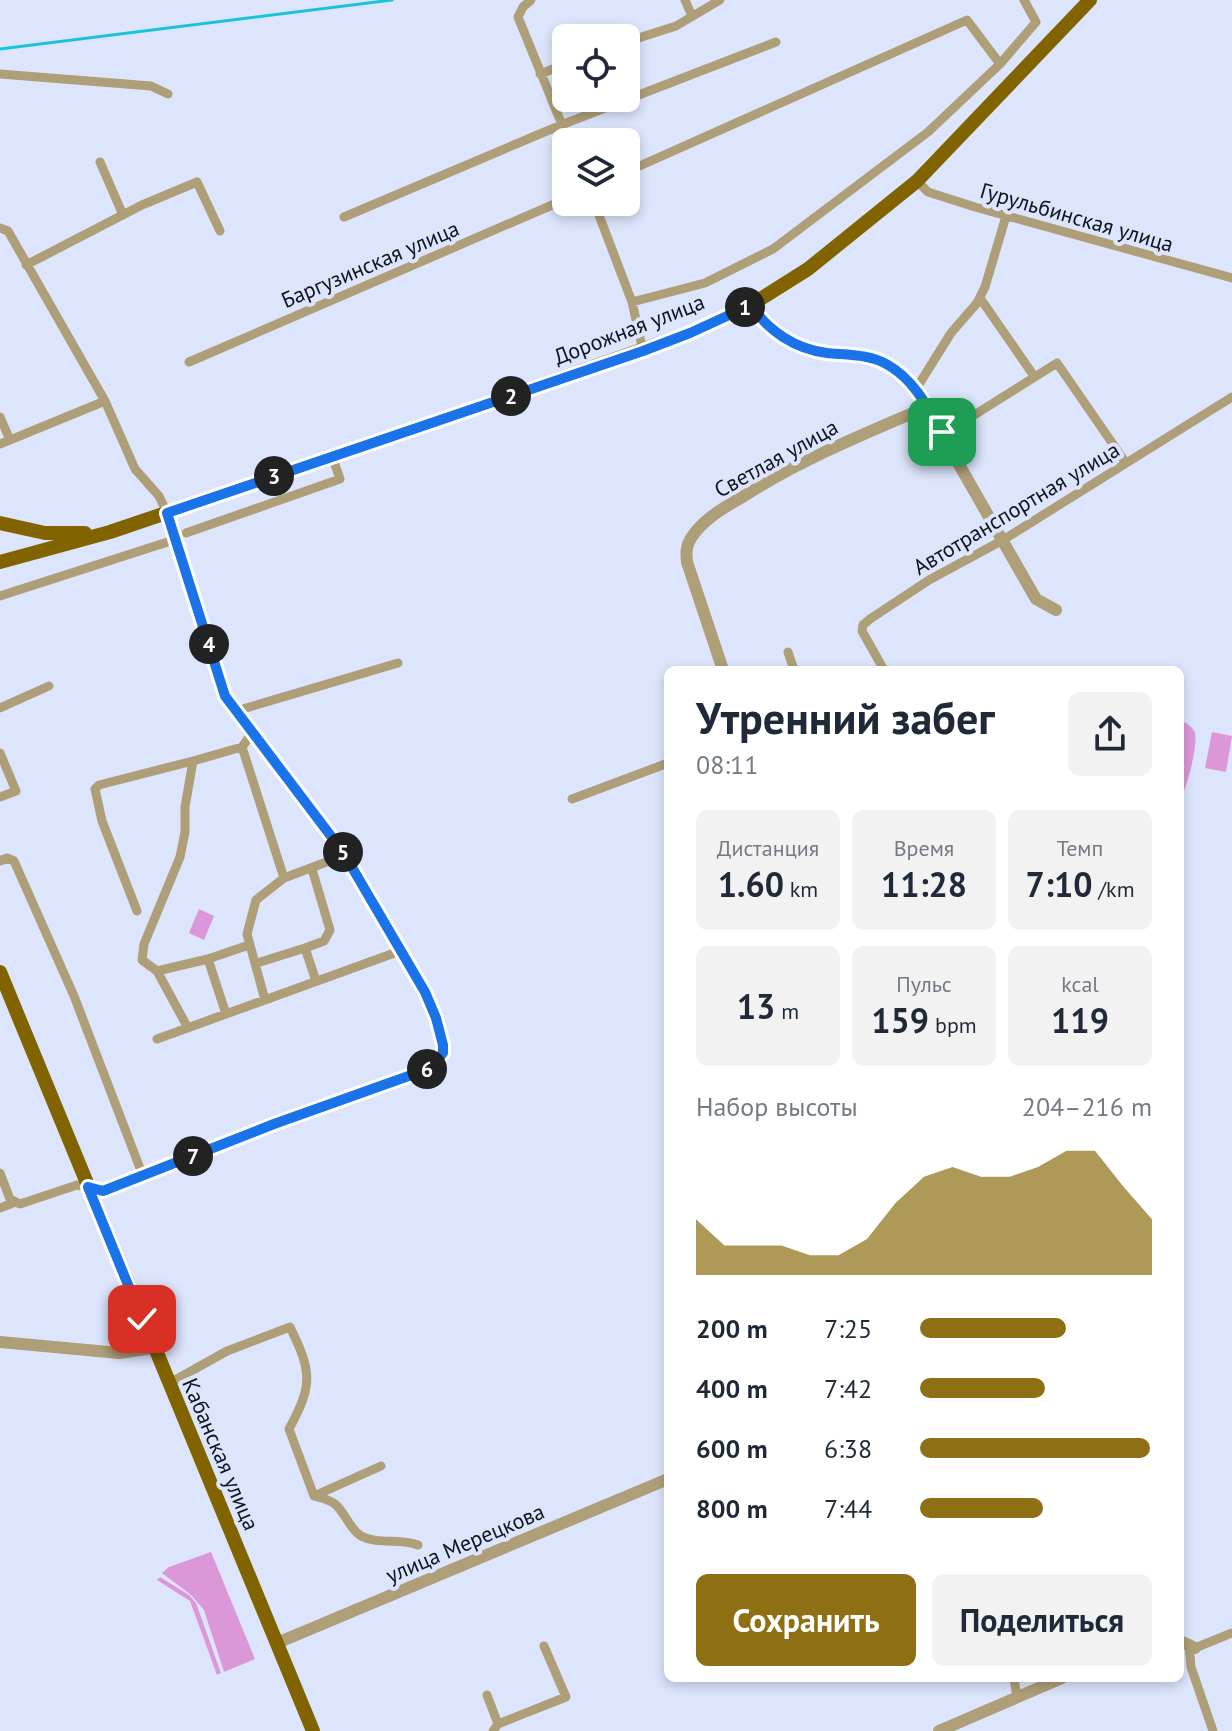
<!DOCTYPE html>
<html lang="ru">
<meta charset="utf-8">
<style>
:root{--surface:#fff;--page:#f2f2f3;--text:#1f2937;--muted:#747a83;--accent:#8e6f13}
body{margin:0;font-family:"PT Sans",sans-serif;background:var(--page);color:var(--text);height:100vh;display:flex;flex-direction:column;font-size:30px;white-space:nowrap}
*{box-sizing:border-box;margin:0}
p{font-size:26px;color:var(--muted)}
.icon{flex:none;width:44px;height:44px;fill:none;stroke:currentColor;stroke-width:2;stroke-linecap:round;stroke-linejoin:round}
.map{position:relative;flex:1;overflow:hidden}
.panel{position:absolute;left:664px;top:666px;width:520px;height:1016px;display:flex;flex-direction:column;background:var(--surface);border-radius:12px;box-shadow:0 4px 12px #0003}
.panel>*{flex:none}
.controls{position:absolute;left:552px;top:24px;display:grid;gap:16px}
.controls a{display:grid;place-items:center;width:88px;height:88px;border-radius:12px;background:var(--surface);box-shadow:0 4px 12px #0003;font-size:40px}
.pin{position:absolute;display:grid;place-items:center;width:68px;height:68px;color:#fff;margin:-34px;border-radius:16px;box-shadow:0 4px 12px #0006}
.km{position:absolute;width:40px;height:40px;margin:-20px;border-radius:50%;background:#222;color:#fff;font-size:22px;line-height:40px;text-align:center}
.round{display:grid;place-items:center;flex:none;width:84px;height:84px;border-radius:12px;background:var(--page)}
.summary{display:flex;align-items:center;justify-content:space-between;height:136px;padding:0 32px}
h1{font-size:44px;font-weight:800;line-height:60px}
.stats{display:grid;grid-template-columns:repeat(3,1fr);gap:12px;height:136px;padding:8px 32px}
.stats div{display:grid;align-content:center;border-radius:12px;background:var(--page);text-align:center}
.stats b{font-size:34px;font-weight:800}
.stats small{font-size:22px;font-weight:400}
.stats p{font-size:22px}
.chart{height:224px;padding:16px 32px}
.chart p{display:flex;justify-content:space-between}
.chart svg{width:100%;height:144px;margin-top:8px;fill:var(--accent);opacity:.7}
.cta{display:flex;gap:16px;margin-top:auto;padding:16px 32px}
.cta a{flex:1;height:92px;border-radius:12px;background:var(--accent);color:#fff;font-size:32px;font-weight:800;line-height:92px;text-align:center}
.cta a+a{background:var(--page);color:var(--text)}
ul{padding:0 32px;list-style:none;font-size:26px}
li{display:grid;grid-template-columns:128px 96px 1fr;align-items:center;height:60px}
li i{height:20px;border-radius:10px;background:var(--accent)}
.map>svg:first-child{display:block}
.green{fill:#dc97d8}
.lines{fill:none;stroke-linecap:round;stroke-linejoin:round}
.stream{stroke:#19c2d6;stroke-width:3}
.minor{stroke:#af9f79;stroke-width:9}
.tertiary{stroke:#af9f79;stroke-width:12}
.primary{stroke:#816400;stroke-width:14}
.route-casing{stroke:#fff;stroke-width:16}
.route{stroke:#1a73e8;stroke-width:10}
.labels{text-anchor:middle;dominant-baseline:central;stroke-width:8;stroke-linejoin:round;paint-order:stroke}
.street-label{font-size:22px;fill:#0f1420;stroke:#dce5fc}
</style>
<div class="map">
<svg width="1232" height="1731" viewBox="0 0 1232 1731">
<rect width="100%" height="100%" fill="#dce5fc"/>
<path class="green" d="M 1180,721 C 1187,723 1192,726 1195,733 C 1198,745 1187,789 1180,799 Z
M 1212,732 L 1232,736 L 1226,772 L 1205,768 Z
M 199,909 L 214,916 L 204,940 L 189,933 Z
M 211,1552 L 255,1659 L 224,1672 L 204,1610 L 191,1595 L 162,1573 L 169,1567 Z
M 160,1577 L 189,1595 L 196,1603 L 221,1673 L 217,1675 L 190,1601 L 157,1580 Z"/>
<g class="lines">
<path class="stream" d="M 0,49 L 392,0"/>
<path class="minor" d="M 531,0 L 523,7 L 518,17 L 569,142
M 685,0 L 692,16
M 626,42 L 676,26 L 720,0
M 1000,64 L 1036,22 L 1024,0
M 0,74 L 151,86 L 168,94
M 540,74 L 566,64
M 100,162 L 123,215
M 626,172 L 967,20 L 1000,64 L 928,132 L 773,249 L 705,283 L 632,302
M 917,181 L 928,192 L 975,207 L 1232,278
M 594,202 L 632,302 L 643,351
M 344,217 L 561,125 L 776,42
M 0,228 L 8,231 L 105,401 L 135,469 L 159,496 L 167,513
M 26,265 L 142,205 L 197,182 L 220,231
M 980,298 L 1034,376
M 189,362 L 566,199
M 916,389 L 951,333 L 977,303 L 985,287 L 1006,216
M 0,417 L 10,440
M 942,432 L 952,429 L 1057,363 L 1126,463
M 0,444 L 105,401
M 186,533 L 340,479 L 332,456
M 0,596 L 177,539
M 788,652 L 794,670
M 884,670 L 862,631 L 863,625 L 870,619 L 929,580 L 1003,540 L 1232,397
M 0,708 L 49,686
M 236,711 L 398,663
M 253,732 L 242,747 L 284,878 L 256,900 L 247,934 L 265,1000
M 0,753 L 16,791 L 0,797
M 572,799 L 668,763
M 0,861 L 7,858 L 14,861 L 74,996 L 143,1176
M 284,878 L 345,855
M 137,911 L 102,821 L 95,789 L 99,785 L 193,761
M 305,948 L 324,941 L 330,930 L 312,869
M 208,959 L 226,1014
M 257,963 L 305,948 L 316,981
M 157,971 L 208,959 L 249,945
M 188,1028 L 157,971 L 142,960 L 144,944 L 180,857 L 185,832 L 185,807 L 193,761 L 242,747
M 157,1039 L 400,951
M 0,1173 L 10,1199 L 20,1204 L 77,1185 L 88,1187
M 0,1208 L 13,1203
M 168,1384 L 227,1351 L 290,1327 C 312,1372 313,1385 289,1429 L 314,1496 C 321,1498 332,1500 337,1506 C 346,1515 350,1529 361,1536 C 378,1545 400,1538 418,1545
M 314,1496 L 381,1466
M 1189,1645 L 1191,1667 L 1213,1731
M 1195,1648 L 1232,1633
M 1014,1678 L 1017,1698
M 487,1695 L 498,1724 L 493,1731
M 498,1724 L 566,1697 L 544,1646"/>
<path class="tertiary" d="M 751,305 L 760,319 L 792,343 L 808,349 L 880,361 L 914,386 L 1036,599 L 1056,610
M 723,670 L 687,562 C 686,553 686,546 691,538 C 703,519 725,507 744,496 C 802,459 864,434 927,407
M 88,1187 L 103,1191 L 274,1124 L 431,1068 L 443,1053 L 440,1030 L 425,992 L 345,855 L 225,696 L 167,513
M 0,1342 L 119,1353 L 153,1348
M 1180,1641 L 1195,1648
M 277,1643 L 668,1479
M 939,1731 L 1062,1678"/>
<path class="primary" d="M 0,523 L 45,533 L 85,533
M 0,562 L 110,532 L 460,413 L 690,333 L 751,305 L 808,269 L 917,181 L 1090,0
M 0,972 L 313,1731"/>
</g>
<g class="lines">
<defs>
<path id="route" d="M 142,1319 L 88,1187 L 103,1191 L 274,1124 L 431,1068 L 443,1053 L 443,1045 L 436,1018 L 425,992 L 343,852 L 225,696 L 167,513 L 643,351 L 690,333 L 751,305 C 768,331 795,349 827,353 C 847,355 870,354 888,365 C 914,380 927,406 942,432"/>
</defs>
<use href="#route" class="route-casing"/>
<use href="#route" class="route"/>
</g>
<g class="labels">
<g class="street-label">
<text transform="translate(1077 217) rotate(16)">Гурульбинская улица</text>
<text transform="translate(370 264) rotate(-23)">Баргузинская улица</text>
<text transform="translate(629 329) rotate(-21)">Дорожная улица</text>
<text transform="translate(776 458) rotate(-29)">Светлая улица</text>
<text transform="translate(1016 508) rotate(-31)">Автотранспортная улица</text>
<text transform="translate(221 1454) rotate(67)">Кабанская улица</text>
<text transform="translate(465 1543) rotate(-23)">улица Мерецкова</text>
</g>
</g>
</svg>
<div class="controls">
<a><svg class="icon" aria-label="locate" viewBox="0 0 24 24"><circle cx="12" cy="12" r="6"/><path d="M12 2v4M12 18v4M2 12h4M18 12h4"/></svg></a>
<a><svg class="icon" aria-label="layers" viewBox="0 0 24 24"><path d="M12 4l9 5-9 5-9-5zM3 14l9 5 9-5"/></svg></a>
</div>
<div class="pin" style="left:942px;top:432px;background:#1e9e55"><svg class="icon" aria-label="arrive" viewBox="0 0 24 24"><path d="M6 21V4h12l-3 4 3 4H6"/></svg></div>
<div class="pin" style="left:142px;top:1319px;background:#d93025"><svg class="icon" aria-label="check" viewBox="0 0 24 24"><path d="M5 12l5 5 9-10"/></svg></div>
<b class="km" style="left:745px;top:307px">1</b>
<b class="km" style="left:511px;top:396px">2</b>
<b class="km" style="left:274px;top:476px">3</b>
<b class="km" style="left:209px;top:644px">4</b>
<b class="km" style="left:343px;top:852px">5</b>
<b class="km" style="left:427px;top:1069px">6</b>
<b class="km" style="left:193px;top:1156px">7</b>
<section class="panel">
<div class="summary"><div><h1>Утренний забег</h1><p>08:11</p></div><a class="round"><svg class="icon" aria-label="share" viewBox="0 0 24 24"><path d="M12 15V3M7 8l5-5 5 5M5 13v7h14v-7"/></svg></a></div>
<div class="stats">
<div><p>Дистанция</p><b>1.60<small> km</small></b></div>
<div><p>Время</p><b>11:28</b></div>
<div><p>Темп</p><b>7:10<small> /km</small></b></div>
</div>
<div class="stats">
<div><b>13<small> m</small></b></div>
<div><p>Пульс</p><b>159<small> bpm</small></b></div>
<div><p>kcal</p><b>119</b></div>
</div>
<div class="chart"><p><span>Набор высоты</span>204–216 m</p>
<svg viewBox="0 0 160 44" preserveAspectRatio="none"><path d="M0 44V27L10 35L20 35L30 35L40 38L50 38L60 33L70 22L80 14L90 11L100 14L110 14L120 11L130 6L140 6L150 17L160 27V44z"/></svg>
</div>
<ul>
<li><b>200 m</b>7:25<i style="width:63%"></i></li>
<li><b>400 m</b>7:42<i style="width:54%"></i></li>
<li><b>600 m</b>6:38<i style="width:99%"></i></li>
<li><b>800 m</b>7:44<i style="width:53%"></i></li>
</ul>
<div class="cta"><a>Сохранить</a><a>Поделиться</a></div>
</section>
</div>
